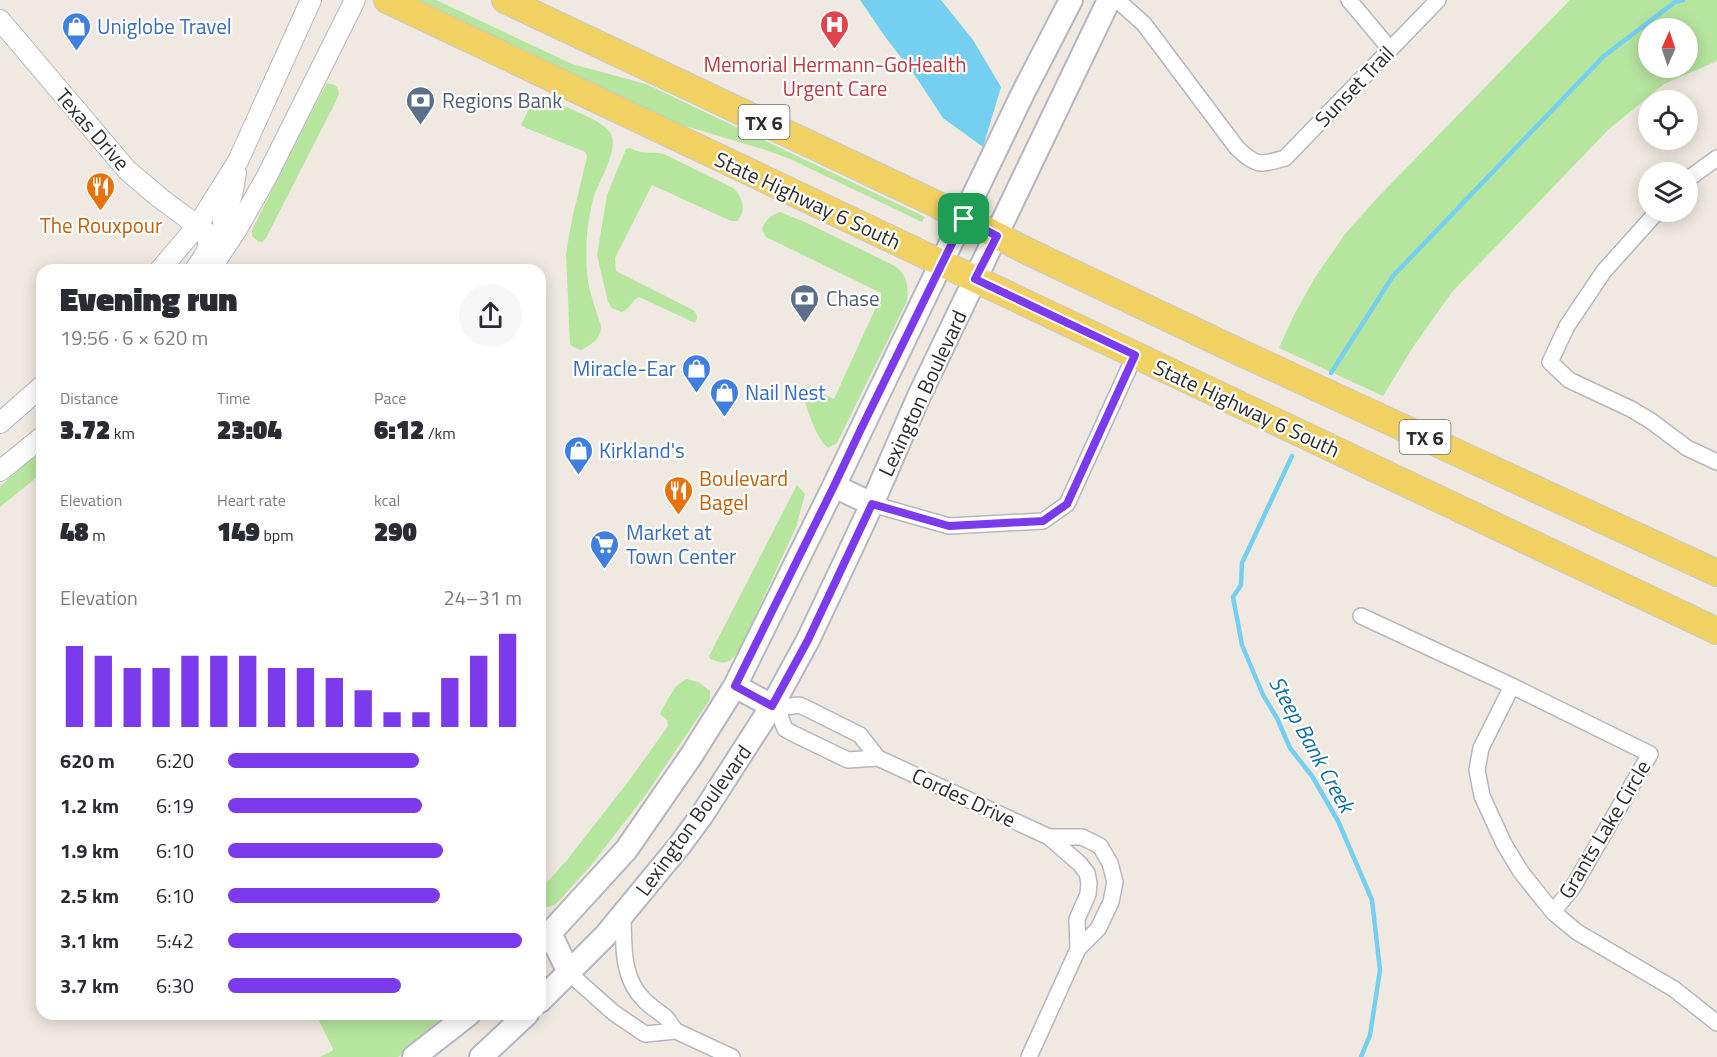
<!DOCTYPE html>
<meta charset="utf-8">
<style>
:root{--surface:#fff;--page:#f7f7f7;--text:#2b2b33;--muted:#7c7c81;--accent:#7c3aed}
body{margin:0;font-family:"Titillium Web",sans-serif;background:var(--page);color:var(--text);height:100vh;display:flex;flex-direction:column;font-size:22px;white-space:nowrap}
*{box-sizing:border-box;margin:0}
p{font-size:20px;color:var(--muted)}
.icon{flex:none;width:33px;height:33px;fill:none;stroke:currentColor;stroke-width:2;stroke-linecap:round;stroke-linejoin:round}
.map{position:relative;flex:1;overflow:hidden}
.side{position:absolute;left:36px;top:264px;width:510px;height:756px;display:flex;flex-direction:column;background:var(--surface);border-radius:18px;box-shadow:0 3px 15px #0003}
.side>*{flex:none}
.needle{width:39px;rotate:3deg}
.controls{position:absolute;left:1638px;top:18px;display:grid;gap:12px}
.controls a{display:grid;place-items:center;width:60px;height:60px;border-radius:50%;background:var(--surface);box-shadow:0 3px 15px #0003;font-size:30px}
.pin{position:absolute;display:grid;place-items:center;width:51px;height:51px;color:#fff;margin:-26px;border-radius:12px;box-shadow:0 3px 9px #0006}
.round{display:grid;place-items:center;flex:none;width:63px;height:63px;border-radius:32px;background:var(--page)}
.head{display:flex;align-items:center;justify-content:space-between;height:102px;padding:0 24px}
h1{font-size:33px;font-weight:800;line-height:45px}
.figures{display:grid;grid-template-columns:repeat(3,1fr);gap:9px;height:102px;padding:6px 24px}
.figures div{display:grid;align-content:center}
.figures b{font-size:26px;font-weight:800}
.figures small{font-size:16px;font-weight:400}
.figures p{font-size:16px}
.chart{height:168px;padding:12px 24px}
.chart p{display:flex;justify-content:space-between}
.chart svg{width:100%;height:108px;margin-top:6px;stroke:var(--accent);stroke-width:6}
ul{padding:0 24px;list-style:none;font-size:20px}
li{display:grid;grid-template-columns:96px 72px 1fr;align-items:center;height:45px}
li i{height:15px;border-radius:8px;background:var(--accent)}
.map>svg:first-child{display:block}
.green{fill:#b6e59e;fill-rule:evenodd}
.water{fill:#75cff0}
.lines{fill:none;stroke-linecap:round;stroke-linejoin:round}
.stream{stroke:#75cff0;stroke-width:4.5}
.minor-casing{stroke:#b4b7c1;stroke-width:18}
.tertiary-casing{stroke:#b4b7c1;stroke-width:22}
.secondary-casing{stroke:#b4b7c1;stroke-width:26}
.primary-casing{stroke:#c9c9c9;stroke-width:28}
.minor{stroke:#fff;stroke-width:15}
.tertiary{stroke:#fff;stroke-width:20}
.secondary{stroke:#fff;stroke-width:22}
.primary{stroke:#f2d163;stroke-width:26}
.route-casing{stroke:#fff;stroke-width:12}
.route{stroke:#7c3aed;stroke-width:8}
.labels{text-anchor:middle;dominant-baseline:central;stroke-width:4.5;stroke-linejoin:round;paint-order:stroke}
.shield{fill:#fff;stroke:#6d6d6d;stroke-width:1.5}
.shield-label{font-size:20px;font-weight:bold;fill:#2e2e2e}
.shop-label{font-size:21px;fill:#366cbe;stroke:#fff;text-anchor:start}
.health-label{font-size:21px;fill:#be3a42;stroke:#fff}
.street-label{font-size:21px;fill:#2e2e2e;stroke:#fff}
.service-label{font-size:21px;fill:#4e5e75;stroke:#fff;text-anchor:start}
.food-label{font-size:21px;fill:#c56008;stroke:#fff}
.water-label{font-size:22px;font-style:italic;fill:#0d6fa3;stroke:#fff}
</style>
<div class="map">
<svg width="1717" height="1057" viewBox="0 0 1717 1057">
<rect width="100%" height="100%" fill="#efe9e1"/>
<path class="green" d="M 419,0 L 436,0 L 572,64 L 646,84 L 925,217 L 922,222 L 790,159 L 766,150 L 679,124 Z
M 1570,0 L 1717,0 L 1717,61 L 1664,84 L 1609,129 L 1452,292 L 1413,347 L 1383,396 L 1279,348 L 1293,317 L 1314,279 L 1345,234 L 1379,196 ZM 1648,28 L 1688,28 L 1688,68 L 1648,68 Z
M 327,83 L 335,85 L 338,89 L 339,94 L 335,103 L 266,238 L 262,242 L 259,242 L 252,236 L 252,230 L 313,109 Z
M 539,99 L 547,99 C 562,106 604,120 611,134 C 619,151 598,182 593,199 C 587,223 585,248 587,272 C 588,290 596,309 601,326 C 601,339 592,344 581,350 L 573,347 L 570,344 L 566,254 L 572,219 L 587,157 L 586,153 L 583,151 L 526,128 L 521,125 L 532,103 Z
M 630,148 C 643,155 650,151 664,154 L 733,188 C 743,197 747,211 737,221 L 731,221 L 652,185 L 615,258 L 616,271 L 693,310 L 696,313 L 697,318 L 695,323 L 639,297 C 632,300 630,309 622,312 L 612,308 L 608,302 L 597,255 L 607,195 L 626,149 Z
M 780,212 L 807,223 L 895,266 C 907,275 909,286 907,301 L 837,443 L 828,448 C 814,436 807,406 801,389 L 802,387 L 809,387 L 834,399 L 881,296 L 881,293 L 766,237 L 762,229 C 765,220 771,215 780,212 Z
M 42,448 L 42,473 L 0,507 L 0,487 Z
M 797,485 L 805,494 L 796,527 L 739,651 C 728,664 725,665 710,659 L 709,656 Z
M 686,679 L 698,682 L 710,691 L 710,699 L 701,713 L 647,793 L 593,863 L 557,903 C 552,907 545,908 540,905 L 540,890 L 567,860 L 631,778 L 668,726 L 667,720 L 660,714 L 661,711 L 676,686 Z
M 322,1014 L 446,1014 L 398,1057 L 320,1057 L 332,1051 L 333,1049 L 317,1017 Z"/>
<path class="water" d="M 860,0 L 941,0 L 973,40 L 1001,87 L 983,147 L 943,118 L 914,74 L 886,38 Z"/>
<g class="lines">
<path class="stream" d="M 1331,373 L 1393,276 L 1604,56 L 1675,2 L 1683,0
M 1292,456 L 1242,563 L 1241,585 L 1233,597 L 1242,645 L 1263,695 L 1277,718 L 1290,748 L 1312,776 L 1338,821 L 1372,900 L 1380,970 L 1370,1035 L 1361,1057"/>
<defs>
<path id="minor" d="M 1117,0 L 1144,24 L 1237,148 C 1257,167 1260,165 1285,158 L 1438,0
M 1349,0 L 1390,49
M 1688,179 L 1717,158
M 1657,212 L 1604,271 L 1567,326 L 1550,362 L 1569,380 L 1631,409 L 1651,421 L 1687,448 L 1717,462
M 872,504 L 949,526 L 1043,521 L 1067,504 L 1135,355
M 1361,616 L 1512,686 L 1650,754 L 1573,887 L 1553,912
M 1512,686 L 1481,748 L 1477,770 L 1482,796 L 1504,844 L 1521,872 L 1553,912 L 1577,932 L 1674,989 L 1717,1023
M 772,706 L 777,708 L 799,705 L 806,708 L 860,735 L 878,758 L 1049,837 L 1080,864 L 1087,873 L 1089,883 L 1088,894 L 1077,919 L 1078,949
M 777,708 L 785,729 L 794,734 L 848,760 L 878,758
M 623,916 C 624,946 621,978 645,1001 C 651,1007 658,1011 664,1016 C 669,1020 672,1027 676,1031
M 569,973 L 614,1013 L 645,1034 L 676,1031 L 732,1057
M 1029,1057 L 1078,949 L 1098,929 L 1111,902 L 1115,882 L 1110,863 L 1100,846 L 1082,837 L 1049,837"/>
<path id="tertiary" d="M 0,20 L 127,170 L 160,198 L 206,232 C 212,250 204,255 195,270
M 230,240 C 217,222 225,216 231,198 C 234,190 234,181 236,173
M 160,270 L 198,225 L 238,161 L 311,0
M 210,270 L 237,229 L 266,178 L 355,0
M 0,423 L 42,386
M 0,471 L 42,437"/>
<path id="secondary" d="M 834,486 L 872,504
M 735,686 L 772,706
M 550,933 L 569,973
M 540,944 L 626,850 L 691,756 L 735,686 L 834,486 L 1023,93 L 1071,0
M 540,1001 L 605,936 L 680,845 L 702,815 L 772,706 L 808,640 L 843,566 L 872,504 L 919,396 L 1109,0
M 414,1057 L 469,1014
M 481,1057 L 527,1014"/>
<path id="primary" d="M 387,0 L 1717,631
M 505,0 L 934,203 L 1025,250 L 1235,350 L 1717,573"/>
</defs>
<use href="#minor" class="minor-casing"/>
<use href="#tertiary" class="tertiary-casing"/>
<use href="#secondary" class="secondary-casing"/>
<use href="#primary" class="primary-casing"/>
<use href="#minor" class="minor"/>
<use href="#tertiary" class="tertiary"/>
<use href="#secondary" class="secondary"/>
<use href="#primary" class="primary"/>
</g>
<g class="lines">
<defs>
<path id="route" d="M 964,219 L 997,236 L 975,279 L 1135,355 L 1067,504 L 1043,521 L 949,526 L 872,504 L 808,640 L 772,706 L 735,686 L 834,486 L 860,431 Z"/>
</defs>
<use href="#route" class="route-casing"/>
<use href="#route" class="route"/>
</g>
<defs>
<symbol id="hospital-pin" viewBox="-11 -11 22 30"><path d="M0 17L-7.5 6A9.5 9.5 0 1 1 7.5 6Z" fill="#e0444e" stroke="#fff"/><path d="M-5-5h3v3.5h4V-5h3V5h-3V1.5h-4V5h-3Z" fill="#fff"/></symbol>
<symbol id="shop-pin" viewBox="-11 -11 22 30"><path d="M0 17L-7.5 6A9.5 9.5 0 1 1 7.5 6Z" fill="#3f7fe0" stroke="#fff"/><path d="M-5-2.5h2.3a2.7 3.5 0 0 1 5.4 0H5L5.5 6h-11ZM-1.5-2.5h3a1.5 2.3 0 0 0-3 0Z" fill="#fff"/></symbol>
<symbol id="bank-pin" viewBox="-11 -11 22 30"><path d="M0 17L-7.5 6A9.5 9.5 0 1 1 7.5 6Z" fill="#5c6f8a" stroke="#fff"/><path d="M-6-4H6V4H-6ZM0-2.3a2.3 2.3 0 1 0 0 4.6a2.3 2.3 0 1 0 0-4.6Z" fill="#fff"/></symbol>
<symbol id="restaurant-pin" viewBox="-11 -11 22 30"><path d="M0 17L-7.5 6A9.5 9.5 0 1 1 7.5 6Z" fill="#e8710a" stroke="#fff"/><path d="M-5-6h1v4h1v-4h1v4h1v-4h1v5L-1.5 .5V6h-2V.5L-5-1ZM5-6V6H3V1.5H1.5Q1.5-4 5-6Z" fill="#fff"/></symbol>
<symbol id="supermarket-pin" viewBox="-11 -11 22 30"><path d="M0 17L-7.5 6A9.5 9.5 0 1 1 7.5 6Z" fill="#3f7fe0" stroke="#fff"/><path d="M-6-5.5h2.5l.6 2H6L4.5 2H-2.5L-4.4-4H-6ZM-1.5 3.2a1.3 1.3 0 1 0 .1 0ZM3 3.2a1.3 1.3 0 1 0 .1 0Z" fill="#fff"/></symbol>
</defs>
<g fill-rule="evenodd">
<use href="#hospital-pin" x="818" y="8" width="33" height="45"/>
<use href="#shop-pin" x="60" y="10" width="33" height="45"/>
<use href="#bank-pin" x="404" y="84" width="33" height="45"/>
<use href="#restaurant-pin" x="84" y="170" width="33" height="45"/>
<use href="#bank-pin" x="788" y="282" width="33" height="45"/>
<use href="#shop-pin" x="680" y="352" width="33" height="45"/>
<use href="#shop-pin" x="708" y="376" width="33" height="45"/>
<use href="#shop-pin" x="562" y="434" width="33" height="45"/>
<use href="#restaurant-pin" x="662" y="474" width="33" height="45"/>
<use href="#supermarket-pin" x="588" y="528" width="33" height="45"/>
</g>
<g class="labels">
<g class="shield">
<rect x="738.5" y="105" width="51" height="34" rx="4.5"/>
<rect x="1399.5" y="420" width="51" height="34" rx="4.5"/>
</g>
<g class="shield-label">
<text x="764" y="122">TX 6</text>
<text x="1425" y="437">TX 6</text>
</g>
<g class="shop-label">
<text x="97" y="26">Uniglobe Travel</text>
<text x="676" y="368" text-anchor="end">Miracle-Ear</text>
<text x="745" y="392">Nail Nest</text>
<text x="599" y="450">Kirkland's</text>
<text x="626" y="532">Market at<tspan x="626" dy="24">Town Center</tspan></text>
</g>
<g class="health-label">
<text x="835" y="64">Memorial Hermann-GoHealth<tspan x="835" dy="24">Urgent Care</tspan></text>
</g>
<g class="street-label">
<text transform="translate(1354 86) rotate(-46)">Sunset Trail</text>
<text transform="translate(93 129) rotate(49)">Texas Drive</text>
<text transform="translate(808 200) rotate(25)">State Highway 6 South</text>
<text transform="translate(922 393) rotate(-65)">Lexington Boulevard</text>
<text transform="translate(1247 408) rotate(25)">State Highway 6 South</text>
<text transform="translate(964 797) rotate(25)">Cordes Drive</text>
<text transform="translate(693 820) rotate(-54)">Lexington Boulevard</text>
<text transform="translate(1604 829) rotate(-59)">Grants Lake Circle</text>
</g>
<g class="service-label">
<text x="442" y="100">Regions Bank</text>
<text x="826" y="298">Chase</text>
</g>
<g class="food-label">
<text x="101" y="225">The Rouxpour</text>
<text x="699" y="478" text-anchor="start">Boulevard<tspan x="699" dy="24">Bagel</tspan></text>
</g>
<g class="water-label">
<text transform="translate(1312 744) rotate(61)">Steep Bank Creek</text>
</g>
</g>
</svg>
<div class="controls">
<a><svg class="needle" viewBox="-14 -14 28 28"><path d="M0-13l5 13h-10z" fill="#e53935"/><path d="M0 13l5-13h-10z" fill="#7c7c81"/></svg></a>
<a><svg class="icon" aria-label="locate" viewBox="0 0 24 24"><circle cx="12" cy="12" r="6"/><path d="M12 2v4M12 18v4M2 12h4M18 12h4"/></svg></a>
<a><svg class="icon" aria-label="layers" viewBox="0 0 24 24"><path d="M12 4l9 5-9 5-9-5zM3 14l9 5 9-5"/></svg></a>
</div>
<div class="pin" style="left:964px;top:219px;background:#1e9e55"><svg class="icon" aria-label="arrive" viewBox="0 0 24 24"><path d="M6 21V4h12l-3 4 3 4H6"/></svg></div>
<section class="side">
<div class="head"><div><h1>Evening run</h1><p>19:56 · 6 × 620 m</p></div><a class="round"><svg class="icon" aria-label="share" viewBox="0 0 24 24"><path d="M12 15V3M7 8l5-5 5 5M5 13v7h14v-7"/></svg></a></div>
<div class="figures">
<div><p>Distance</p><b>3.72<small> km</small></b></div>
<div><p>Time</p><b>23:04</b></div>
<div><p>Pace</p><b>6:12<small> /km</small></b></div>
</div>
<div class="figures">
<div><p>Elevation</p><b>48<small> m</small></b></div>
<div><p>Heart rate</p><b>149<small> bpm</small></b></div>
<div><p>kcal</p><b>290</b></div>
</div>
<div class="chart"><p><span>Elevation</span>24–31 m</p>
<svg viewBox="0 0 160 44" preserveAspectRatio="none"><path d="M5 44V11M15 44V15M25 44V20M35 44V20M45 44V15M55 44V15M65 44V15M75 44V20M85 44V20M95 44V24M105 44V29M115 44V38M125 44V38M135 44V24M145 44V15M155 44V6"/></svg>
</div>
<ul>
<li><b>620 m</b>6:20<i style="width:65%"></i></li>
<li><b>1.2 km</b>6:19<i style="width:66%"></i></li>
<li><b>1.9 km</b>6:10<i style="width:73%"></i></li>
<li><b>2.5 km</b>6:10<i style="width:72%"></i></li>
<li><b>3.1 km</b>5:42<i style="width:100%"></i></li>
<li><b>3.7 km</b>6:30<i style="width:59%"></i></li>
</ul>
</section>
</div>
